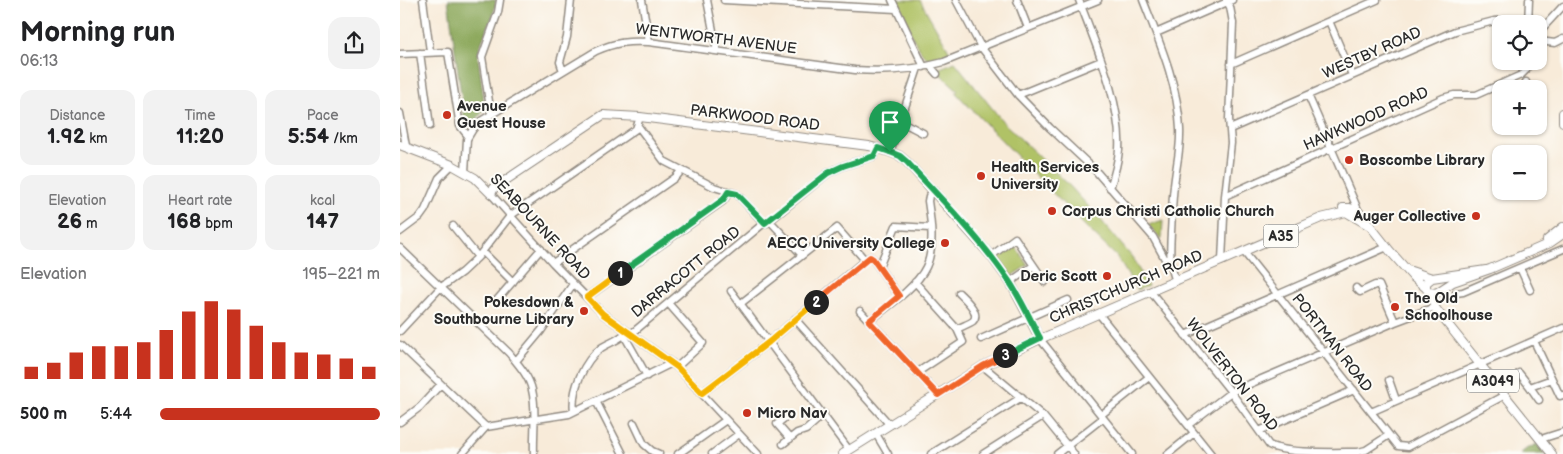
<!DOCTYPE html>
<meta charset="utf-8">
<style>
:root{--surface:#fff;--page:#f2f2f2;--text:#202124;--muted:#757577;--accent:#c8321e}
body{margin:0;font-family:"Balsamiq Sans",sans-serif;background:var(--page);color:var(--text);height:100vh;display:flex;flex-direction:column;font-size:19px;white-space:nowrap}
*{box-sizing:border-box;margin:0}
p{font-size:16px;color:var(--muted)}
.icon{flex:none;width:28px;height:28px;fill:none;stroke:currentColor;stroke-width:2;stroke-linecap:round;stroke-linejoin:round}
.map{position:relative;flex:1;overflow:hidden}
.sheet{display:flex;flex-direction:column;background:var(--surface);width:400px}
.sheet>*{flex:none}
.fabs{position:absolute;left:1092px;top:15px;display:grid;gap:10px}
.fabs a{display:grid;place-items:center;width:55px;height:55px;border-radius:10px;background:var(--surface);box-shadow:0 1px 4px #0004;font-size:25px}
.pin{position:absolute;display:grid;place-items:center;width:42px;height:42px;color:#fff;margin:-51px -21px;border-radius:50% 50% 50% 0;rotate:-45deg;box-shadow:0 0 5px #0007}
.pin .icon{rotate:45deg}
.km{position:absolute;width:25px;height:25px;margin:-12px;border-radius:50%;background:#222;color:#fff;font-size:14px;line-height:25px;text-align:center}
.round{display:grid;place-items:center;flex:none;width:52px;height:52px;border-radius:15px;background:var(--page)}
.overview{display:flex;align-items:center;justify-content:space-between;height:85px;padding:0 20px}
h1{font-size:28px;font-weight:800;line-height:38px}
.metrics{display:grid;grid-template-columns:repeat(3,1fr);gap:8px;height:85px;padding:5px 20px}
.metrics div{display:grid;align-content:center;border-radius:12px;background:var(--page);text-align:center}
.metrics b{font-size:21px;font-weight:800}
.metrics small{font-size:14px;font-weight:400}
.metrics p{font-size:14px}
.chart{height:140px;padding:10px 20px}
.chart p{display:flex;justify-content:space-between}
.chart svg{width:100%;height:90px;margin-top:5px;stroke:var(--accent);stroke-width:6}
ul{padding:0 20px;list-style:none;font-size:16px}
li{display:grid;grid-template-columns:80px 60px 1fr;align-items:center;height:38px}
li i{height:12px;border-radius:6px;background:var(--accent)}
main{display:flex;flex:1;min-height:0}
.map>svg:first-child{display:block}
.green{fill:#b0c266;stroke:#6e7648}
.forest{fill:#8ca85b;stroke:#5c6a43}
.lines{fill:none;stroke-linecap:round;stroke-linejoin:round}
.minor-casing{stroke:#928b82;stroke-width:9}
.major-casing{stroke:#928b82;stroke-width:10}
.minor{stroke:#fff;stroke-width:6}
.major{stroke:#fff;stroke-width:8}
.split-1-casing{stroke:#fff;stroke-width:10}
.split-2-casing{stroke:#fff;stroke-width:10}
.split-3-casing{stroke:#fff;stroke-width:10}
.split-4-casing{stroke:#fff;stroke-width:10}
.split-1{stroke:#22a559;stroke-width:6}
.split-2{stroke:#f5b400;stroke-width:6}
.split-3{stroke:#f0652b;stroke-width:6}
.split-4{stroke:#22a559;stroke-width:6}
.poi-dot{fill:#c8321e;stroke:#fdfcf7;stroke-width:2}
.labels{text-anchor:middle;dominant-baseline:central;stroke-width:4;stroke-linejoin:round;paint-order:stroke}
.shield{fill:#fdfcf7;stroke:#6a6a68;stroke-width:1}
.shield-label{font-size:14px;font-weight:bold;fill:#2b2b2b}
.street-label{font-size:15px;fill:#2b2b2b;stroke:#fdfcf7}
.poi-label{font-size:15px;font-weight:bold;fill:#2b2b2b;stroke:#fdfcf7;text-anchor:start}
</style>
<main>
<section class="sheet">
<div class="overview"><div><h1>Morning run</h1><p>06:13</p></div><a class="round"><svg class="icon" aria-label="share" viewBox="0 0 24 24"><path d="M12 15V3M7 8l5-5 5 5M5 13v7h14v-7"/></svg></a></div>
<div class="metrics">
<div><p>Distance</p><b>1.92<small> km</small></b></div>
<div><p>Time</p><b>11:20</b></div>
<div><p>Pace</p><b>5:54<small> /km</small></b></div>
</div>
<div class="metrics">
<div><p>Elevation</p><b>26<small> m</small></b></div>
<div><p>Heart rate</p><b>168<small> bpm</small></b></div>
<div><p>kcal</p><b>147</b></div>
</div>
<div class="chart"><p><span>Elevation</span>195–221 m</p>
<svg viewBox="0 0 160 44" preserveAspectRatio="none"><path d="M5 44V38M15 44V36M25 44V31M35 44V28M45 44V28M55 44V26M65 44V20M75 44V11M85 44V6M95 44V10M105 44V18M115 44V26M125 44V31M135 44V32M145 44V34M155 44V38"/></svg>
</div>
<ul>
<li><b>500 m</b>5:44<i style="width:100%"></i></li>
</ul>
</section>
<div class="map">
<svg width="1163" height="454" viewBox="0 0 1163 454">
<rect width="100%" height="100%" fill="#fdfcf7"/>
<filter id="ink" filterUnits="userSpaceOnUse"><feTurbulence type="fractalNoise" baseFrequency=".02" numOctaves="2"/><feDisplacementMap in="SourceGraphic" scale="10" xChannelSelector="R" yChannelSelector="G"/><feConvolveMatrix kernelMatrix="1 2 1 2 8 2 1 2 1" color-interpolation-filters="sRGB"/></filter>
<filter id="wash" filterUnits="userSpaceOnUse"><feTurbulence type="fractalNoise" baseFrequency=".0096" numOctaves="4" result="noise"/><feDisplacementMap in="SourceGraphic" scale="20" xChannelSelector="R" yChannelSelector="G"/><feGaussianBlur stdDeviation="1.12" result="paint"/><feColorMatrix in="noise" values="0 0 0 0 0 0 0 0 0 0 0 0 0 0 0 0 0 1.4 0 .05"/><feComposite in="paint" operator="in"/></filter>
<g filter="url(#wash)">
<rect width="100%" height="100%" fill="#f8ebd9"/>
<path class="green" d="M 497,0 L 520,0 L 551,54 C 545,56 538,60 532,60 C 519,60 502,12 497,0 Z
M 555,62 L 604,123 L 668,184 L 700,219 L 732,257 L 748,286 L 737,290 L 717,257 L 679,220 L 556,93 L 558,90 L 539,73 L 538,69 Z
M 763,220 L 762,237 L 761,239 L 748,225 Z
M 614,244 L 628,265 L 610,277 L 597,257 Z"/>
<path class="forest" d="M 48,0 L 96,0 C 95,20 81,36 78,56 L 85,109 L 77,119 L 65,123 Z
M 1137,444 L 1145,454 L 1120,454 L 1126,449 Z"/>
</g>
<g filter="url(#ink)">
<g class="lines">
<defs>
<path id="minor" d="M 23,0 L 30,51
M 242,0 L 249,42
M 307,0 L 317,51
M 324,0 L 496,9
M 492,0 L 524,67
M 556,0 L 581,47 L 618,95 L 650,128 L 695,170 L 753,237 L 765,259 L 770,261
M 617,0 L 628,28
M 679,0 C 695,43 722,104 719,150 C 718,162 714,176 710,188
M 743,0 C 759,41 778,84 780,129 C 781,149 776,166 774,186 C 772,201 772,217 771,232 C 770,249 769,265 776,281
M 929,21 L 952,75
M 1128,24 L 1129,0
M 1139,32 L 1163,6
M 756,33 L 832,0
M 1139,41 L 1155,43 L 1163,39
M 20,53 L 30,126
M 0,54 L 48,52 L 60,126 L 68,136
M 831,64 L 977,0
M 530,66 L 537,74
M 163,71 L 160,62 L 167,37 L 171,0
M 1126,84 L 1126,82
M 618,95 L 701,61
M 908,95 L 959,212
M 0,113 L 6,146
M 91,114 L 82,57 L 98,12 L 100,0
M 500,121 L 523,133
M 238,126 L 264,161 L 314,187 L 337,194 L 364,223
M 830,129 L 1055,31 L 1094,21 L 1128,19
M 490,152 L 518,68
M 65,172 L 67,139 L 73,129 L 79,122 L 196,51 C 216,42 228,41 249,42 L 455,70 C 485,72 515,70 544,62 L 698,0
M 91,194 L 153,263 L 203,314 L 277,367 L 358,454
M 825,196 L 1043,98 L 1054,95 L 1076,95 L 1121,75 L 1126,70 L 1127,61
M 369,220 L 402,255
M 53,226 L 78,257
M 0,232 L 20,217 L 25,210 L 39,178 L 52,165
M 0,248 L 109,353 C 118,364 129,376 132,390 C 137,409 133,434 134,454
M 83,252 L 113,282
M 844,252 L 998,446 L 1008,447 L 1105,395
M 591,256 L 615,238 L 645,282
M 822,261 L 825,196 L 831,143 L 829,119 L 833,23 L 830,7 L 826,0
M 153,263 L 276,177 L 281,171
M 479,267 L 496,226 L 530,228
M 1120,268 L 1130,290
M 515,282 L 557,329 L 563,342 L 518,372
M 610,282 L 633,266
M 956,288 L 960,292 L 975,285 L 979,285 L 995,322
M 331,291 L 449,450
M 751,292 L 831,392 L 869,445 C 886,454 935,452 958,452 L 966,450 L 989,435
M 1056,293 L 1063,292 L 1163,249
M 187,297 L 323,201 L 329,192
M 97,300 L 141,249
M 268,303 L 303,343 L 277,367
M 340,304 L 437,228 L 465,260
M 460,311 L 538,395
M 699,314 L 811,454
M 395,319 L 490,425
M 469,321 C 487,307 516,288 526,267 C 535,248 531,221 528,201 L 529,196 L 534,191
M 557,329 C 562,326 569,324 573,321 C 581,313 565,299 559,293
M 0,331 L 40,288 L 62,272 L 78,257 L 110,216 L 236,129 L 240,117
M 231,334 L 364,223 L 367,223 L 428,173 L 443,166 L 474,156 L 478,148
M 224,335 L 247,376
M 785,335 L 987,247
M 581,339 L 668,300
M 640,339 L 732,454
M 1134,341 L 1160,396 L 1163,395
M 0,345 L 86,427
M 116,361 L 141,331 L 173,284
M 583,366 L 643,416 L 674,454
M 1119,373 L 1130,387 L 1152,379
M 989,380 L 996,400
M 1130,387 L 1139,400
M 302,393 L 369,342 L 465,260 L 470,257 L 473,259 L 499,296
M 196,401 L 223,454
M 174,411 C 171,390 184,361 201,348 C 210,342 221,340 227,331
M 971,412 L 1163,328
M 701,415 L 749,377
M 386,417 L 377,424 L 390,439
M 0,422 L 20,407 L 41,384
M 234,423 L 244,444 L 252,451 L 259,454
M 788,425 L 831,392 L 995,322 L 1035,307
M 859,431 L 954,390
M 476,434 L 488,454
M 1141,439 L 1163,432
M 383,444 L 397,433 L 406,430 L 424,414
M 62,454 L 86,427 L 169,414 L 272,363
M 278,454 L 326,420
M 312,454 L 339,434
M 531,454 L 622,397
M 583,454 L 643,416
M 657,454 L 703,418
M 768,454 L 794,433"/>
<path id="major" d="M 1163,113 L 1163,122
M 0,145 L 52,165 L 75,178 L 91,194 L 94,188 L 203,115 L 240,117 L 469,146 L 490,152 L 500,156 L 507,162 L 591,256 L 610,282 L 640,339
M 943,208 L 950,208 L 960,213 L 990,251 L 1013,277 L 1026,288
M 1147,240 L 1163,227
M 1008,270 L 1032,278
M 1086,270 L 1032,278 L 1026,283 L 1026,288 L 1029,292 L 1036,293 L 1053,282 L 1090,269 L 1150,243 L 1163,234
M 1029,292 L 1036,309 L 1046,322 L 1152,454
M 443,454 L 583,366 L 640,339 L 921,218 L 946,212 L 968,225"/>
</defs>
<use href="#minor" class="minor-casing"/>
<use href="#major" class="major-casing"/>
<use href="#minor" class="minor"/>
<use href="#major" class="major"/>
</g>
</g>
<g class="lines" filter="url(#ink)">
<defs>
<path id="split-1" d="M 220,273 L 323,200 L 328,192 L 337,194 L 365,223 L 428,173 L 443,166 L 474,156 L 478,148 L 490,152"/>
<path id="split-2" d="M 220,273 L 187,297 L 203,314 L 277,367 L 302,393 L 369,342 L 416,302"/>
<path id="split-3" d="M 416,302 L 470,257 L 473,259 L 499,296 L 469,321 L 538,395 L 583,366 L 605,355"/>
<path id="split-4" d="M 490,152 L 500,156 L 507,162 C 542,200 580,238 609,281 C 621,299 630,319 640,338 L 605,355"/>
</defs>
<use href="#split-1" class="split-1-casing"/>
<use href="#split-2" class="split-2-casing"/>
<use href="#split-3" class="split-3-casing"/>
<use href="#split-4" class="split-4-casing"/>
<use href="#split-1" class="split-1"/>
<use href="#split-2" class="split-2"/>
<use href="#split-3" class="split-3"/>
<use href="#split-4" class="split-4"/>
</g>
<g class="poi-dot">
<circle cx="47" cy="115" r="5"/>
<circle cx="949" cy="160" r="5"/>
<circle cx="581" cy="176" r="5"/>
<circle cx="652" cy="211" r="5"/>
<circle cx="1076" cy="216" r="5"/>
<circle cx="545" cy="243" r="5"/>
<circle cx="707" cy="276" r="5"/>
<circle cx="995" cy="307" r="5"/>
<circle cx="184" cy="311" r="5"/>
<circle cx="347" cy="413" r="5"/>
</g>
<g class="labels">
<g class="shield">
<rect x="863.5" y="224.5" width="35" height="23" rx="4"/>
<rect x="1067" y="369.5" width="52" height="23" rx="4"/>
</g>
<g class="shield-label">
<text x="881" y="236">A35</text>
<text x="1093" y="381">A3049</text>
</g>
<g class="street-label">
<text transform="translate(316 39) rotate(7)">WENTWORTH AVENUE</text>
<text transform="translate(972 53) rotate(-24)">WESTBY ROAD</text>
<text transform="translate(355 118) rotate(7)">PARKWOOD ROAD</text>
<text transform="translate(966 119) rotate(-24)">HAWKWOOD ROAD</text>
<text transform="translate(140 227) rotate(47)">SEABOURNE ROAD</text>
<text transform="translate(286 272) rotate(-39)">DARRACOTT ROAD</text>
<text transform="translate(726 287) rotate(-23)">CHRISTCHURCH ROAD</text>
<text transform="translate(932 343) rotate(52)">PORTMAN ROAD</text>
<text transform="translate(832 375) rotate(52)">WOLVERTON ROAD</text>
</g>
<g class="poi-label">
<text x="57" y="106">Avenue<tspan x="57" dy="17">Guest House</tspan></text>
<text x="959" y="160">Boscombe Library</text>
<text x="591" y="167">Health Services<tspan x="591" dy="17">University</tspan></text>
<text x="662" y="211">Corpus Christi Catholic Church</text>
<text x="1066" y="216" text-anchor="end">Auger Collective</text>
<text x="535" y="243" text-anchor="end">AECC University College</text>
<text x="697" y="276" text-anchor="end">Deric Scott</text>
<text x="1005" y="298">The Old<tspan x="1005" dy="17">Schoolhouse</tspan></text>
<text x="174" y="302" text-anchor="end">Pokesdown &amp;<tspan x="174" dy="17">Southbourne Library</tspan></text>
<text x="357" y="413">Micro Nav</text>
</g>
</g>
</svg>
<div class="fabs">
<a><svg class="icon" aria-label="locate" viewBox="0 0 24 24"><circle cx="12" cy="12" r="6"/><path d="M12 2v4M12 18v4M2 12h4M18 12h4"/></svg></a>
<a>+</a>
<a>−</a>
</div>
<div class="pin" style="left:490px;top:152px;background:#1e9e55"><svg class="icon" aria-label="arrive" viewBox="0 0 24 24"><path d="M6 21V4h12l-3 4 3 4H6"/></svg></div>
<b class="km" style="left:220px;top:273px">1</b>
<b class="km" style="left:416px;top:302px">2</b>
<b class="km" style="left:605px;top:355px">3</b>
</div>
</main>
